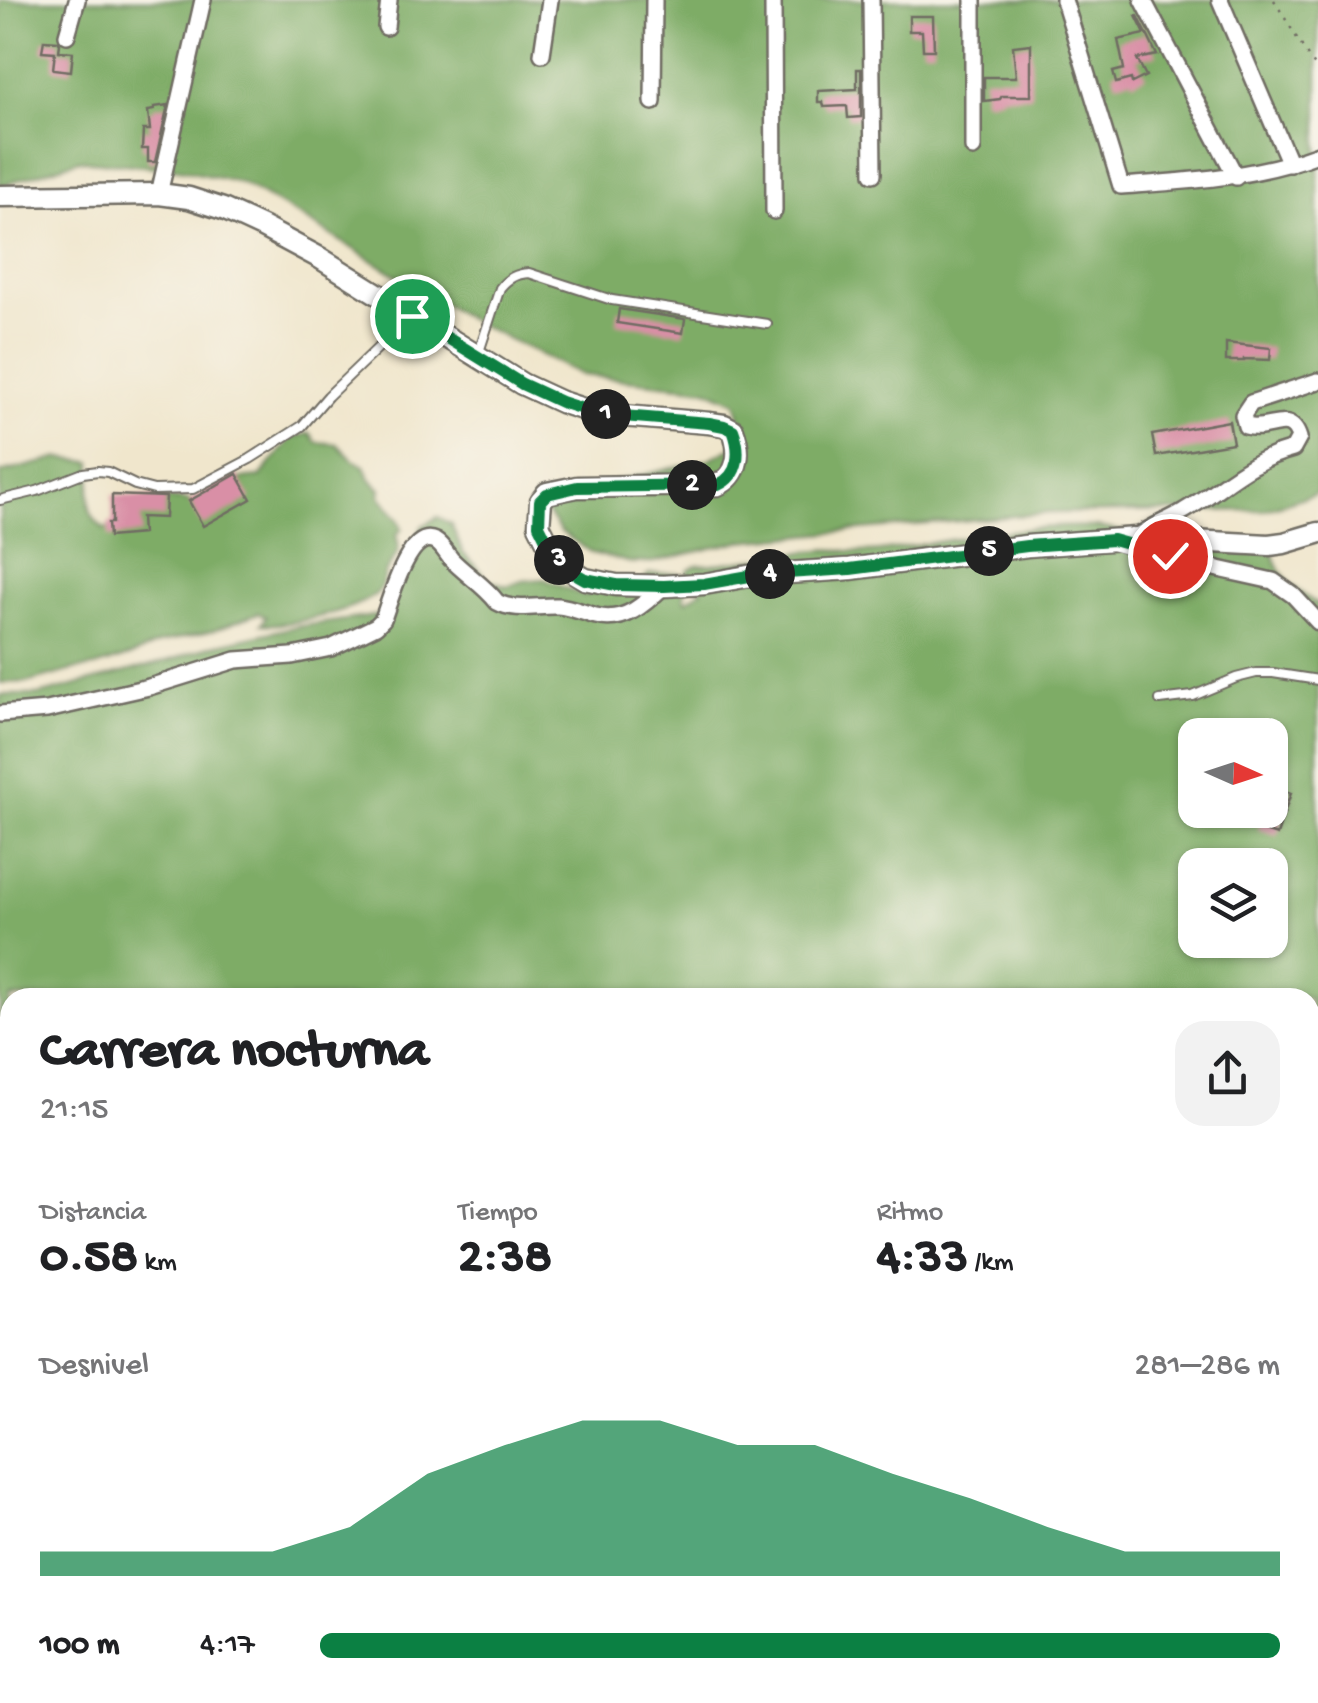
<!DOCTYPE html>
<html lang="es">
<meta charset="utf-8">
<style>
:root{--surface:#fff;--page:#f2f2f2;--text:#202124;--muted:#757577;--accent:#0b8043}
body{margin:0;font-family:"Gochi Hand",sans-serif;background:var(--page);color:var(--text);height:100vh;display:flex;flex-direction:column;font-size:38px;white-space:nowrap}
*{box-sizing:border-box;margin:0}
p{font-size:32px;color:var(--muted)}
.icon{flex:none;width:55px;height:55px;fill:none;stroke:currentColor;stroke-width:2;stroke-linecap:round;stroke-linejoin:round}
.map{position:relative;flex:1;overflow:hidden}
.drawer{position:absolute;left:0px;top:988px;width:1320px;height:718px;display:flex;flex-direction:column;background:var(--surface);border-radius:30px 30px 0 0;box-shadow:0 2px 8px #0004}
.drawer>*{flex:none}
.needle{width:65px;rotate:93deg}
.controls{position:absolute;left:1178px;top:718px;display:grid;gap:20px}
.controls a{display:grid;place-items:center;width:110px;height:110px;border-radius:20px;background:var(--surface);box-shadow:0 2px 8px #0004;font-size:50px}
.pin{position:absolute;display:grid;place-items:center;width:85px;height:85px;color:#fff;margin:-42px;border:5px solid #fff;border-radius:50%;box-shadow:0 2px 10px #0007}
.km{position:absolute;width:50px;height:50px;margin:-25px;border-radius:50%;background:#222;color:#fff;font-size:28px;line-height:50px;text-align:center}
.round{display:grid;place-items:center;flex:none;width:105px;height:105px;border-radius:30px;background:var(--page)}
.summary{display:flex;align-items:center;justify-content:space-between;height:170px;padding:0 40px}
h1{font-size:55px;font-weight:700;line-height:75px}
.figures{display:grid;grid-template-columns:repeat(3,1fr);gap:15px;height:170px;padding:10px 40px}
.figures div{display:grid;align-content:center}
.figures b{font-size:50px;font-weight:700}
.figures small{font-size:28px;font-weight:400}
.figures p{font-size:28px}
.chart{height:280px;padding:20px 40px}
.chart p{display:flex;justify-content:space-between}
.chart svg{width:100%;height:180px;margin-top:10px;fill:var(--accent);opacity:.7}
ul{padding:0 40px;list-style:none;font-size:32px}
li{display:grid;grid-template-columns:160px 120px 1fr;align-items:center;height:75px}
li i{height:25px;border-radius:12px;background:var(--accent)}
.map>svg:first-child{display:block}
.forest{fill:#7eac66;stroke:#546c48;stroke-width:2.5;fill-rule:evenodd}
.building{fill:#d98fa6}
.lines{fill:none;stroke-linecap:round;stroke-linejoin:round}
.service-casing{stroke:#706c63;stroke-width:12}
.minor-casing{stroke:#706c63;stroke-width:20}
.tertiary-casing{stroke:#706c63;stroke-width:25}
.path{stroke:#706c63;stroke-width:2.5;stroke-dasharray:2.5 8;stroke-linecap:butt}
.service{stroke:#fff;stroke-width:8}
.minor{stroke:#fff;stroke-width:15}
.tertiary{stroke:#fff;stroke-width:20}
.route-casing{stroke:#fff;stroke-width:20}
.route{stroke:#0b8043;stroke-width:12}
</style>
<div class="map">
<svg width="1318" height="1703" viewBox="0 0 1318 1703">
<rect width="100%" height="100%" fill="#f7f3e8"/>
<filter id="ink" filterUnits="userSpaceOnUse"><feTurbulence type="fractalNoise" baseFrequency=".01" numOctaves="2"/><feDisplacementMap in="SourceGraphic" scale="20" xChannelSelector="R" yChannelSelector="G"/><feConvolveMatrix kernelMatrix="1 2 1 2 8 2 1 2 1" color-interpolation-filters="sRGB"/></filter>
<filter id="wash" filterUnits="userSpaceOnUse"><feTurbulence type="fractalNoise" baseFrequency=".0048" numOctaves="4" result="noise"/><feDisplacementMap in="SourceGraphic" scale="40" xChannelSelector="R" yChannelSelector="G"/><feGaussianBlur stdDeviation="2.25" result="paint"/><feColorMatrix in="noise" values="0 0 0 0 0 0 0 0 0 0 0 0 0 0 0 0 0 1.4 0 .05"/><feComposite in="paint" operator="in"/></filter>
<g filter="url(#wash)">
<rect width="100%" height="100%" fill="#f0e6cc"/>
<path class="forest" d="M 0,0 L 1318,0 L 1318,493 L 1263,510 L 1049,513 L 740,541 L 654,562 L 632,563 L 592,553 L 560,531 L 545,510 L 552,496 L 707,460 L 737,445 L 743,426 L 736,402 L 707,389 L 582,375 L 468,319 L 303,218 L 241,183 L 179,169 L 79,160 L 0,186 Z
M 310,433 L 316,442 L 337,444 L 353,460 L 365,466 L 370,479 L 381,489 L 380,496 L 398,519 L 402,529 L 396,535 C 403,554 394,556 386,571 C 382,578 385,587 377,593 C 357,610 288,627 261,624 L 266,617 L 258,613 L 214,630 L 160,643 L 133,655 L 95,667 L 73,670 L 30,682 L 0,683 L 0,473 L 60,458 L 92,462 C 93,491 79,509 104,529 C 127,525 134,510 153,502 C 166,496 180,500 193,502 L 220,481 L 260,477 L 291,438 Z
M 438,517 L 451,524 L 463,553 L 489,580 L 506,586 L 522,581 L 544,579 L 584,596 L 597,591 L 638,584 L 649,574 L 679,573 L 687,588 L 684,595 L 686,601 L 702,590 L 688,580 L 686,574 L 689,569 L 697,565 C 738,564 779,554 819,550 C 835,548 850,553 866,552 C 883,552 902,547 919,545 C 978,536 1035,524 1095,527 L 1273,553 C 1282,581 1295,589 1318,605 L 1318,1655 L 1310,1653 L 1310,998 L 10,998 L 10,1554 L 0,1550 L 0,695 L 39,695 L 175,659 L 210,646 L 294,627 L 381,615 L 418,537 L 422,526 ZM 1195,735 L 1270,735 L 1270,810 L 1195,810 ZM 1195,865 L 1270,865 L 1270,940 L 1195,940 Z"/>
<g id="blocks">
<path class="building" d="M 909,16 L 933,16 L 934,50 L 923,50 L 922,31 L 909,31 Z
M 1136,16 L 1138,16 L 1157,55 L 1137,59 L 1146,76 L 1132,83 L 1131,79 L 1116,83 L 1113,72 L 1124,69 L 1118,40 L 1145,34 Z
M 44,40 L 58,41 L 60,44 L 59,51 L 73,52 L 71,71 L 53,69 L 55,52 L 42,51 Z
M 1031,44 L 1031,96 L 1002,96 L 1000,99 L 984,101 L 984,77 L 1016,77 L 1013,46 Z
M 857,69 L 861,69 L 861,117 L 848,118 L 847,106 L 824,107 L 823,102 L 818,102 L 818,91 L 857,89 Z
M 168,105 L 155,162 L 148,162 L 148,149 L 142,149 L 143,130 L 150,130 L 148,111 L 154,110 L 154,107 Z
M 619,309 L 685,319 L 683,333 L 617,323 Z
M 1226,343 L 1271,348 L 1270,360 L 1244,359 L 1244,361 L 1226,361 Z
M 1229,421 L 1233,443 L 1156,456 L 1152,435 Z
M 237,474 L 251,499 L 203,526 L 189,501 Z
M 112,495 L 166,497 L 165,518 L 141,517 L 142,534 L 109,537 L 108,523 L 112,523 Z
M 1270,786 L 1291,793 L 1277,835 L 1258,829 L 1265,810 L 1270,810 Z"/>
</g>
</g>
<g filter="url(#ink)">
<use href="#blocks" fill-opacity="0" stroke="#706c63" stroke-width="2.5"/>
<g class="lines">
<defs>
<path id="service" d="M 479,352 L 500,288 C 508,278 516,274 529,273 L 612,300 L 767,324
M 0,500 L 37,491 L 83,473 L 98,471 L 108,472 L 135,485 L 154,490 L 193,489 L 250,459 L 302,426 L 328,396 L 411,316
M 1160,700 L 1193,696 L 1236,678 L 1256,673 L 1273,673 L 1318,680"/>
<path id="minor" d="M 773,0 L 774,211
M 871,0 L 873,174
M 973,0 L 973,148
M 1064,0 L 1121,186 C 1188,181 1254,178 1318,154
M 1143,0 L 1236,177
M 1220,0 L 1290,164
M 386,27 L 389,0
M 67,35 L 77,0
M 542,54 L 550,0
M 653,102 L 654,0
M 159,194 L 203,0
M 1136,538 C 1151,526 1168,521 1184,511 C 1223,488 1247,461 1293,449 L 1299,438 C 1290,409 1268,433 1246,426 L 1243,415 L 1251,403 L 1318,381
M 1122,543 L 1205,566 L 1273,581 L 1293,595 L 1318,622
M 0,714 L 47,710 L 149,687 L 236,660 L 292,656 L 331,648 L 376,626 L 383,619 C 390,601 409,528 435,541 C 442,545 446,553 451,559 C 465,574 484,585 497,602 C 515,612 538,605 558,606 C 571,607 584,613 596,616 C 624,624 646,603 664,586
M 1310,1042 L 1318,1041
M 547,1695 L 571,1703
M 734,1695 L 736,1703
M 752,1695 L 795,1703
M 1123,1695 L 1124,1703
M 379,1703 L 398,1695
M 595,1703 L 655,1701 L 700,1695"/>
<path id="tertiary" d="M 0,196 L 159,194 L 189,198 L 223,209 L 262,227 L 320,258 L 522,384 L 561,402 L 598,414 L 709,423 L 724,425 L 733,430 C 741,451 740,475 717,485 L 577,487 L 547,493 L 541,501 L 539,525 L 554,555 L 569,569 L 585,579 L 616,585 L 664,586 L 704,584 L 755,575 L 850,569 L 1027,546 L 1136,538 L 1269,545 L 1284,543 L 1318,533"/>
</defs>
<use href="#service" class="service-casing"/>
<use href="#minor" class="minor-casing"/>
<use href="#tertiary" class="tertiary-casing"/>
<path class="path" d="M 1274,0 L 1309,58 L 1318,69"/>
<use href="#service" class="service"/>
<use href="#minor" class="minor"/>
<use href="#tertiary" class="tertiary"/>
</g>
</g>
<g class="lines" filter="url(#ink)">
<defs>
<path id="route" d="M 412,316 L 522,384 L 561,402 L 598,414 L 709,423 L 724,426 L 733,430 C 741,451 740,475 718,485 L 577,487 L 547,494 L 540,501 L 539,525 L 554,555 L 569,570 L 585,579 L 616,585 L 664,586 L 704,584 L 755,575 L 850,569 L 1027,546 L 1113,540 L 1170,556"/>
</defs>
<use href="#route" class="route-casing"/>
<use href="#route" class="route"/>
</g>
</svg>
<div class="controls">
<a><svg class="needle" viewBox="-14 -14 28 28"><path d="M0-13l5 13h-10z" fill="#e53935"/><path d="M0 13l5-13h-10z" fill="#757577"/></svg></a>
<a><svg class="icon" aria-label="layers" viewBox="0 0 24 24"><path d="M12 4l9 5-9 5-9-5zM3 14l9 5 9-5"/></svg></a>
</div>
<div class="pin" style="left:412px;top:316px;background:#1e9e55"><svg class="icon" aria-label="arrive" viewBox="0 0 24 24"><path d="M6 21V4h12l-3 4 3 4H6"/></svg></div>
<div class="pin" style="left:1170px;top:556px;background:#d93025"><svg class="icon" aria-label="check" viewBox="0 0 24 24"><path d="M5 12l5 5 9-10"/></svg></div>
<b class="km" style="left:606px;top:414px">1</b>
<b class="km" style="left:692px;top:485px">2</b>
<b class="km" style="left:559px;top:560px">3</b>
<b class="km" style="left:770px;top:574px">4</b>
<b class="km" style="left:989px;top:551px">5</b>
<section class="drawer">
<div class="summary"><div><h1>Carrera nocturna</h1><p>21:15</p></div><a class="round"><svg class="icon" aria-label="share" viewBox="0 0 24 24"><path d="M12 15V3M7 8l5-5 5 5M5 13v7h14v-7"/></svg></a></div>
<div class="figures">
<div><p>Distancia</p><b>0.58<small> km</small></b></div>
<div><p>Tiempo</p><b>2:38</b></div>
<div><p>Ritmo</p><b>4:33<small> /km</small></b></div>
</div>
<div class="chart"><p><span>Desnivel</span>281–286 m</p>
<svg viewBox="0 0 160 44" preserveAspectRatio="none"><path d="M0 44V38L10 38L20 38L30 38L40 32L50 19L60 12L70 6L80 6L90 12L100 12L110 19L120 25L130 32L140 38L150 38L160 38V44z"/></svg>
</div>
<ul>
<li><b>100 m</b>4:17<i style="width:100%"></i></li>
</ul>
</section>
</div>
